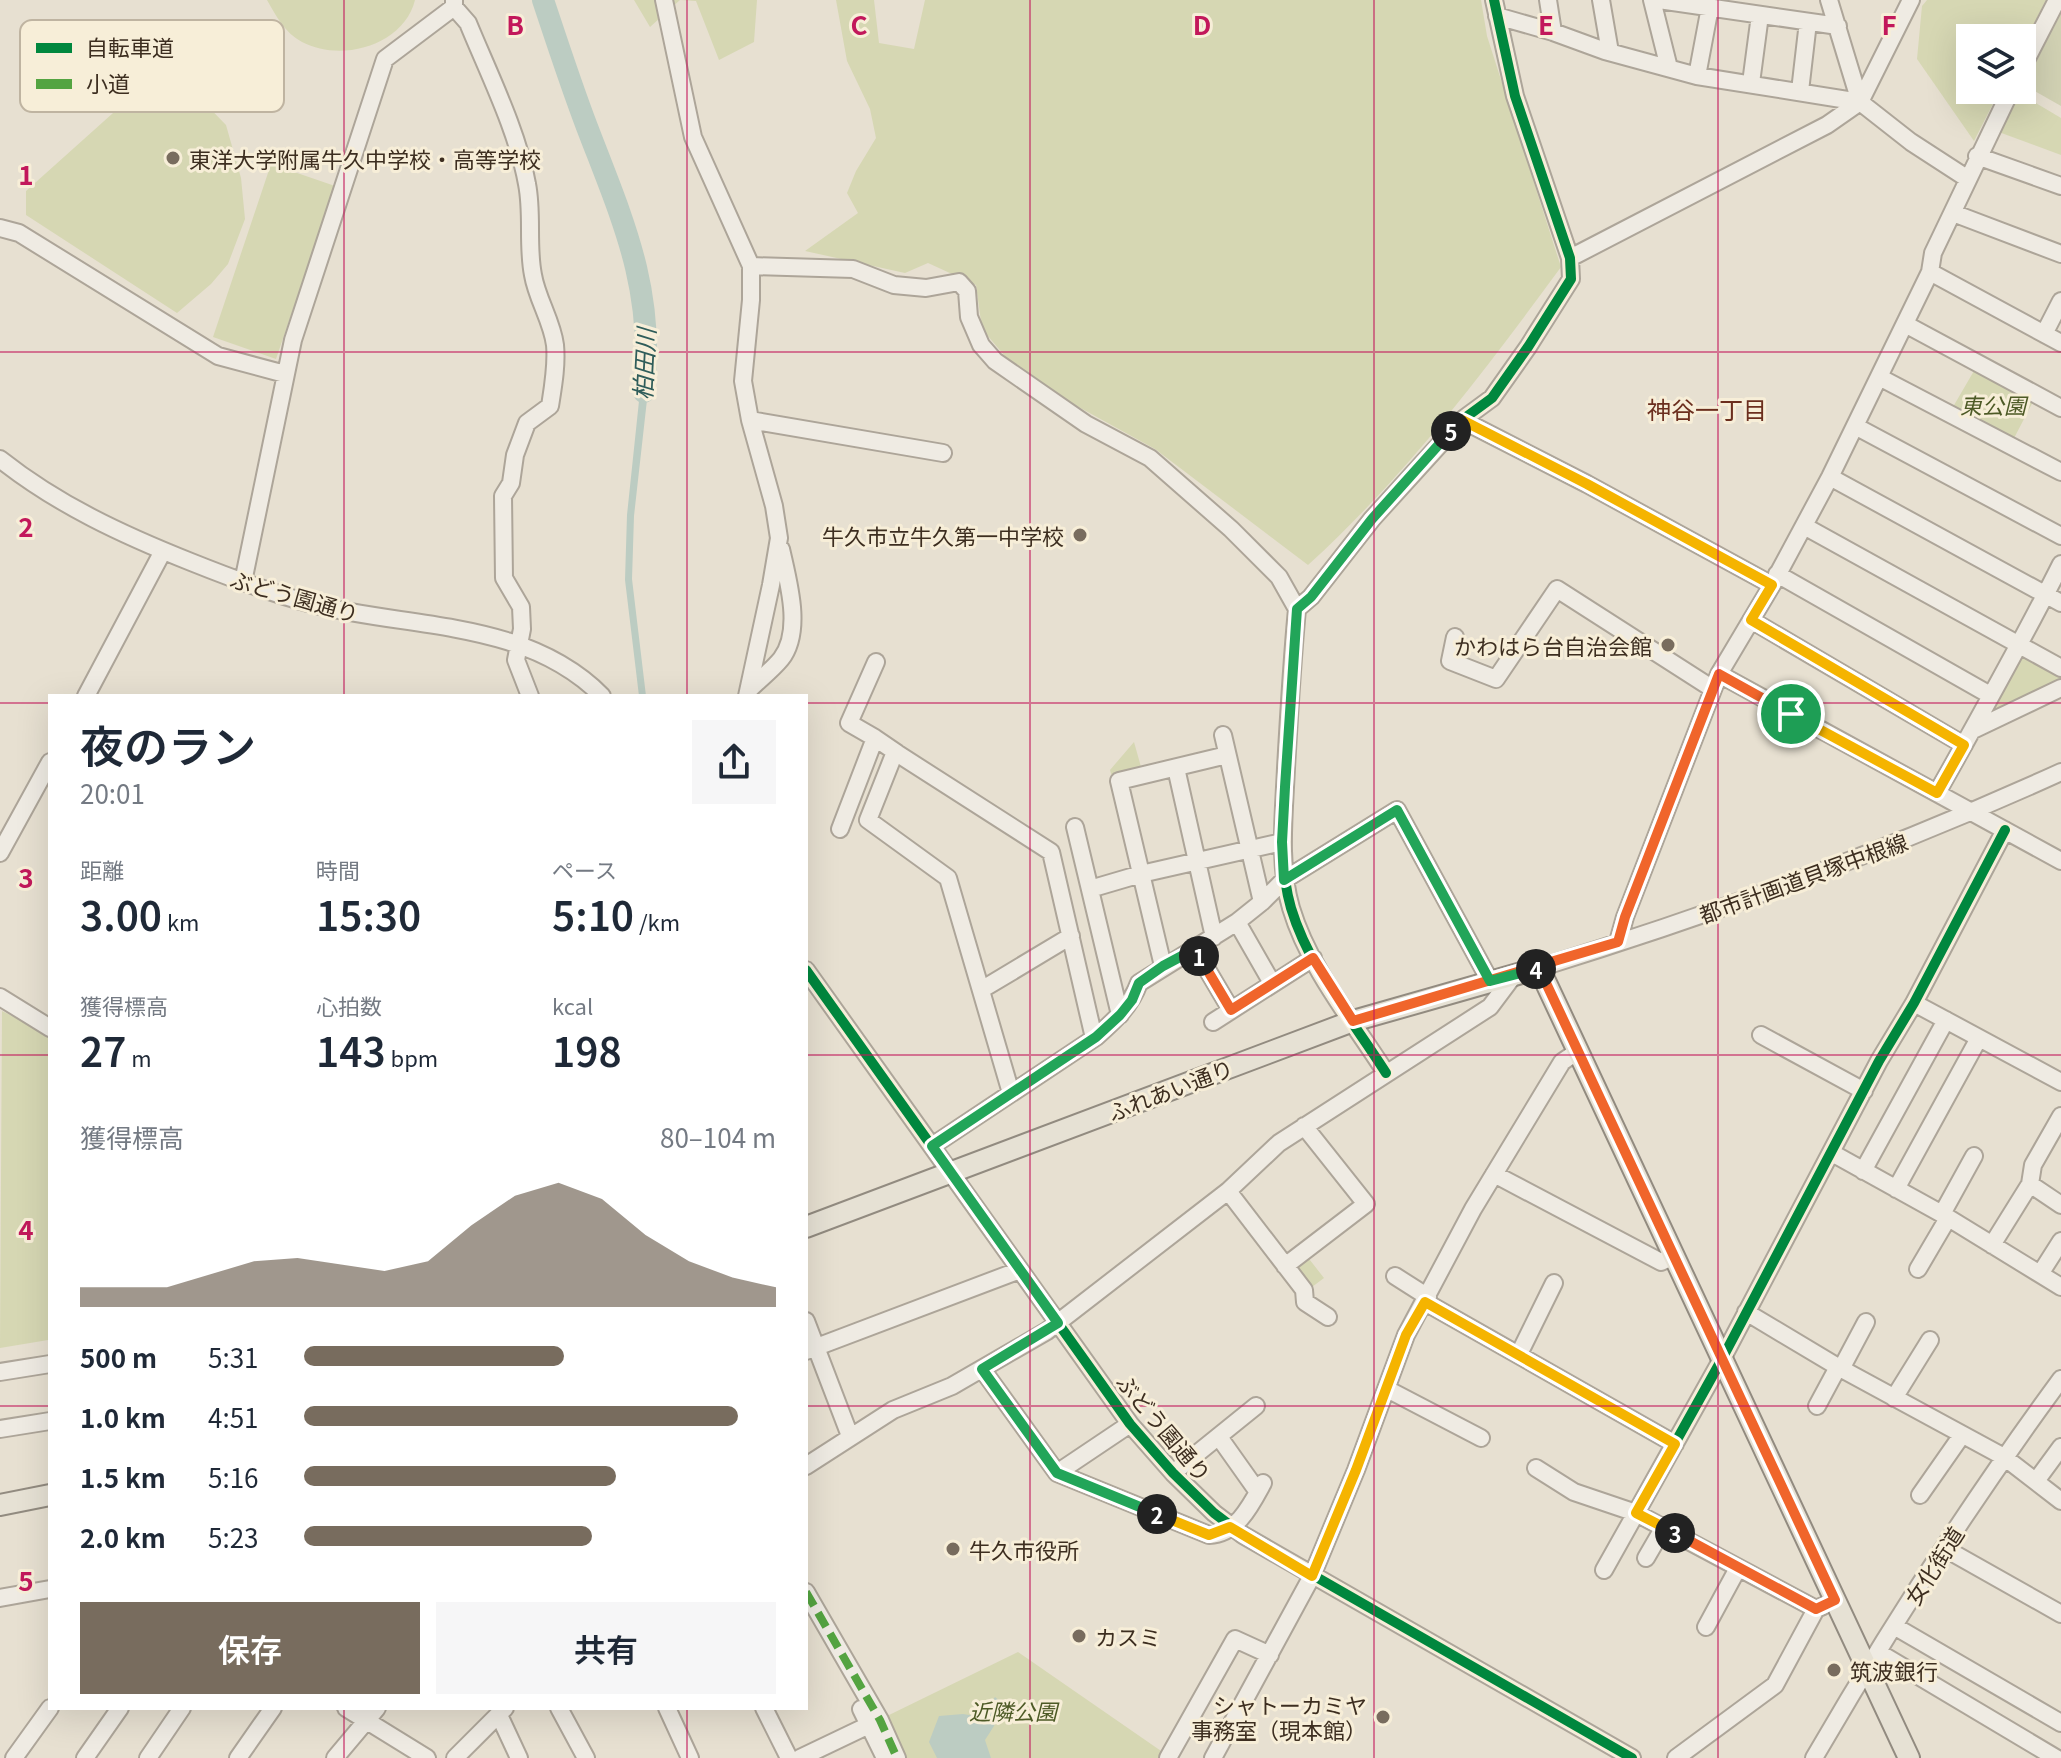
<!DOCTYPE html>
<html lang="ja">
<meta charset="utf-8">
<style>
:root{--surface:#fff;--page:#f6f6f7;--text:#1f2937;--muted:#747a83;--accent:#786c5e}
body{margin:0;font-family:Georgia,"Noto Sans JP",serif;background:var(--page);color:var(--text);height:100vh;display:flex;flex-direction:column;font-size:30px;white-space:nowrap}
*{box-sizing:border-box;margin:0}
p{font-size:26px;color:var(--muted)}
.icon{flex:none;width:44px;height:44px;fill:none;stroke:currentColor;stroke-width:2;stroke-linecap:round;stroke-linejoin:round}
.map{position:relative;flex:1;overflow:hidden}
.panel{position:absolute;left:48px;top:694px;width:760px;height:1016px;display:flex;flex-direction:column;background:var(--surface);border-radius:0px;box-shadow:0 8px 32px #0002}
.panel>*{flex:none}
.fabs{position:absolute;left:1956px;top:24px;display:grid;gap:16px}
.fabs a{display:grid;place-items:center;width:80px;height:80px;border-radius:0px;background:var(--surface);box-shadow:0 8px 32px #0002;font-size:40px}
.pin{position:absolute;display:grid;place-items:center;width:68px;height:68px;color:#fff;margin:-34px;border:4px solid #fff;border-radius:50%;box-shadow:0 2px 8px #0007}
.km{position:absolute;width:40px;height:40px;margin:-20px;border-radius:50%;background:#222;color:#fff;font-size:22px;line-height:40px;text-align:center}
.round{display:grid;place-items:center;flex:none;width:84px;height:84px;border-radius:0px;background:var(--page)}
.overview{display:flex;align-items:center;justify-content:space-between;height:136px;padding:0 32px}
h1{font-size:44px;font-weight:600;line-height:60px}
.metrics{display:grid;grid-template-columns:repeat(3,1fr);gap:12px;height:136px;padding:8px 32px}
.metrics div{display:grid;align-content:center}
.metrics b{font-size:40px;font-weight:600}
.metrics small{font-size:22px;font-weight:400}
.metrics p{font-size:22px}
.chart{height:224px;padding:16px 32px}
.chart p{display:flex;justify-content:space-between}
.chart svg{width:100%;height:144px;margin-top:8px;fill:var(--accent);opacity:.7}
.primary-button{display:flex;gap:16px;margin-top:auto;padding:16px 32px}
.primary-button a{flex:1;height:92px;border-radius:0px;background:var(--accent);color:#fff;font-size:32px;font-weight:600;line-height:92px;text-align:center}
.primary-button a+a{background:var(--page);color:var(--text)}
ul{padding:0 32px;list-style:none;font-size:26px}
li{display:grid;grid-template-columns:128px 96px 1fr;align-items:center;height:60px}
li i{height:20px;border-radius:10px;background:var(--accent)}
.map>svg:first-child{display:block}
.green{fill:#d6d7b3}
.cemetery{fill:#d1d1b3}
.water{fill:#bcccc2}
.lines{fill:none;stroke-linecap:round;stroke-linejoin:round}
.river{stroke:#bcccc2;stroke-width:22}
.minor-casing{stroke:#ada599;stroke-width:20}
.major-casing{stroke:#928b80;stroke-width:24}
.minor{stroke:#efebe3;stroke-width:16}
.major{stroke:#e6e1d4;stroke-width:20}
.quiet{stroke:#54a441;stroke-width:8;stroke-dasharray:16 8;stroke-linecap:butt}
.cycleway-casing{stroke:#f7eed8;stroke-width:15}
.cycleway{stroke:#00873e;stroke-width:10}
.split-1-casing{stroke:#fff;stroke-width:16}
.split-2-casing{stroke:#fff;stroke-width:16}
.split-3-casing{stroke:#fff;stroke-width:16}
.split-4-casing{stroke:#fff;stroke-width:16}
.split-5-casing{stroke:#fff;stroke-width:16}
.split-6-casing{stroke:#fff;stroke-width:16}
.split-1{stroke:#f0652b;stroke-width:10}
.split-2{stroke:#22a559;stroke-width:10}
.split-3{stroke:#f5b400;stroke-width:10}
.split-4{stroke:#f0652b;stroke-width:10}
.split-5{stroke:#22a559;stroke-width:10}
.split-6{stroke:#f5b400;stroke-width:10}
.grid{fill:none;stroke:#c2185b;stroke-width:2;stroke-opacity:0.55}
.poi-dot{fill:#786c5e;stroke:#f7eed8;stroke-width:3}
.labels{text-anchor:middle;dominant-baseline:central;stroke-width:6;stroke-linejoin:round;paint-order:stroke}
.poi-label{font-size:22px;fill:#3d2e20;stroke:#f7eed8;text-anchor:start}
.park-label{font-size:22px;font-style:italic;fill:#4d5a26;stroke:#f7eed8}
.street-label{font-size:22px;fill:#3d2e20;stroke:#f7eed8}
.water-label{font-size:24px;font-style:italic;fill:#2f5d5a;stroke:#f7eed8}
.neighbourhood-label{font-size:24px;fill:#6b2e1e;stroke:#f7eed8}
.key{fill:#f7eed8;stroke:#bfb4a1;stroke-width:2}
.key-label{font-size:22px;fill:#3d2e20}
.grid-label{font-size:26px;text-anchor:middle;font-weight:bold;fill:#c2185b;stroke:#f7eed8;stroke-width:6;stroke-linejoin:round;paint-order:stroke}
</style>
<div class="map">
<svg width="2061" height="1758" viewBox="0 0 2061 1758">
<rect width="100%" height="100%" fill="#e7e0d1"/>
<path class="green" d="M 267,0 L 415,0 C 404,45 342,63 302,42 C 285,33 276,16 267,0 Z
M 634,0 L 757,0 L 754,42 L 719,60 L 696,1 L 680,0 L 650,27 Z
M 836,0 L 874,0 L 879,43 L 914,49 L 925,0 L 1481,0 L 1487,36 L 1561,267 C 1484,372 1405,477 1308,565 L 1155,449 L 1055,394 L 1009,361 L 982,329 L 976,285 L 928,263 L 905,273 L 805,251 L 858,213 L 847,193 L 856,171 L 876,138 L 870,109 L 847,61 Z
M 1927,0 L 2046,0 L 2022,47 L 2022,38 L 1970,38 L 1970,90 L 2000,90 L 1974,141 L 1917,59 L 1922,6 Z
M 161,70 L 194,92 L 226,125 L 241,178 L 245,219 L 228,264 L 211,284 L 177,313 L 26,215 L 26,191 Z
M 2017,92 L 2061,118 L 2061,155 L 1996,131 Z
M 271,164 L 335,186 L 276,359 L 213,337 Z
M 1978,364 L 2036,396 L 2011,444 L 1950,412 Z
M 2019,652 L 2061,674 L 2061,684 L 1989,718 L 1995,709 L 1990,704 Z
M 1134,742 L 1143,774 L 1113,781 L 1110,770 Z
M 2,1011 L 50,1034 L 50,1211 L 48,1215 L 50,1328 L 48,1340 L 0,1348 Z
M 1306,1255 L 1324,1278 L 1308,1290 L 1292,1267 Z
M 1018,1652 L 1164,1753 L 1161,1758 L 907,1758 L 887,1716 Z"/>
<path class="cemetery" d="M 2061,13 L 2061,106 L 2024,85 Z"/>
<path class="water" d="M 643,363 L 651,364 L 634,516 L 632,579 L 646,696 L 639,696 L 625,580 L 627,515 Z
M 995,1697 L 1002,1703 L 994,1726 L 985,1740 L 991,1758 L 937,1758 L 929,1742 L 939,1716 L 963,1714 L 981,1717 Z"/>
<g class="lines">
<path class="river" d="M 543,0 C 557,42 571,85 587,127 C 623,221 655,289 644,392"/>
<defs>
<path id="minor" d="M 454,0 L 454,7 L 468,23 C 488,72 518,132 527,184 C 533,214 527,245 533,275 C 537,299 552,321 555,345 C 557,365 553,387 550,406 L 527,423 L 515,455 L 511,483 L 503,496 L 504,578 L 521,607 L 522,629 L 516,660 L 530,696
M 664,0 L 693,137 L 751,266 L 751,300 L 743,381 L 750,420 L 774,506 L 779,538 L 771,585 L 747,696
M 1548,0 L 1553,32
M 1601,0 L 1610,52
M 1652,0 L 1669,68
M 1659,0 L 1838,26
M 1829,0 L 1860,102
M 1497,16 L 1553,32 L 1605,51 L 1697,76 L 1860,102 L 1911,142 L 1968,179
M 2022,68 L 2057,0
M 1697,76 L 1710,7
M 1751,83 L 1760,15
M 1800,91 L 1808,22
M 1977,156 L 2061,186
M 1953,213 L 2061,254
M 0,228 L 19,233 L 218,356 L 285,374
M 1570,258 L 1827,125 L 1860,102 L 1911,0
M 751,266 L 853,269 L 894,285 L 926,288 L 959,282 L 967,291 L 969,317 L 981,345 L 995,361 L 1086,424 L 1150,458 L 1231,529 L 1279,577 L 1297,609
M 1930,272 L 2061,343
M 1905,324 L 2061,408
M 2044,334 L 2061,301
M 1879,377 L 2061,472
M 750,420 L 943,453
M 1462,420 L 1587,484 L 1772,585
M 1855,426 L 2061,536
M 0,459 C 58,505 123,535 191,562 C 231,578 270,593 312,604 C 409,629 526,619 602,696
M 1830,477 L 2061,603
M 1804,526 L 2061,668
M 1777,574 L 1990,695
M 243,582 L 293,340 L 385,59 L 454,7
M 1751,620 L 1964,745
M 1455,637 L 1450,661 L 1496,679 L 1557,589 L 1713,689
M 1719,674 L 2061,861
M 750,689 C 760,679 772,670 781,659 C 803,631 788,581 781,549
M 86,696 L 163,551
M 1973,730 L 2061,688
M 1223,735 L 1262,902
M 875,738 L 849,723 L 876,662
M 1176,768 L 1214,937
M 1937,793 C 1979,718 2022,642 2061,564
M 1075,827 L 1120,1015
M 840,829 L 875,738 L 897,753
M 0,853 L 50,762
M 1090,889 L 1141,874 L 1282,842
M 1237,922 L 1272,983
M 1618,942 L 1625,917 L 1719,674 L 1772,585 L 1830,477 L 1930,272 L 1933,253 L 2011,90
M 1195,949 L 1231,1010
M 1163,966 L 1119,781 L 1227,755
M 1539,968 C 1717,913 1892,849 2061,772
M 806,970 L 1130,1424 L 1173,1473 L 1214,1513 L 1243,1535 L 1632,1758
M 981,990 L 1071,936
M 0,997 L 50,1028
M 1914,1003 L 2061,1082
M 1213,1022 L 1313,958
M 1761,1035 L 1864,1091
M 1386,1073 C 1353,1021 1309,968 1291,908 C 1278,864 1284,814 1286,768 C 1289,715 1292,662 1297,609 L 1311,597 L 1372,519 L 1462,420 L 1492,398 L 1528,347 L 1571,279 L 1570,258 L 1515,96 L 1494,0
M 1011,1093 L 948,878 L 868,820 L 895,752 L 1051,852 L 1094,1038
M 932,1146 L 1096,1037 C 1115,1020 1130,1007 1139,983 L 1237,922 L 1262,902 L 1284,880 L 1397,810 L 1490,981
M 1832,1153 L 1942,1214 L 2061,1287
M 1863,1171 L 1946,1020
M 1494,1174 L 1661,1262 L 1674,1256
M 2030,1184 L 2033,1165 L 2061,1116
M 1896,1189 L 1979,1038
M 1228,1191 L 1304,1290 L 1305,1302 L 1328,1317
M 1942,1214 L 1974,1156
M 1992,1245 L 2030,1184 L 2061,1205
M 1285,1266 L 1366,1204 L 1304,1126
M 1918,1269 L 1948,1218
M 2040,1274 L 2061,1241
M 1395,1276 L 1428,1297
M 1425,1302 L 1675,1444
M 1746,1312 L 1838,1367 L 2004,1457 L 2061,1501
M 806,1321 L 850,1436
M 806,1351 L 1020,1270
M 1519,1354 L 1554,1283
M 982,1369 L 1057,1473 L 1209,1535 C 1237,1534 1251,1505 1263,1483
M 1841,1369 L 1866,1322
M 0,1372 L 50,1364
M 1387,1389 L 1481,1438
M 1894,1398 L 1930,1340
M 1817,1406 L 1838,1367
M 0,1429 L 50,1421
M 1219,1437 L 1258,1492
M 806,1466 L 893,1410 L 952,1386 L 1047,1331 L 1228,1191 L 1279,1143 L 1490,1007 L 1514,975
M 1536,1468 L 1574,1492 L 1636,1513 L 1604,1570
M 1057,1473 L 1130,1424
M 1173,1473 L 1256,1406
M 2036,1481 L 2061,1447
M 1920,1495 L 1962,1435
M 1944,1548 L 2061,1614
M 1646,1558 L 1664,1527
M 806,1592 L 880,1720 L 897,1758
M 0,1598 L 50,1589
M 1816,1609 L 1636,1513 L 1722,1359 L 1879,1061 L 1914,1003 L 2005,830
M 1894,1626 L 2061,1723
M 1706,1627 L 1738,1568
M 1878,1652 L 2056,1758
M 346,1708 L 427,1758
M 559,1708 L 586,1758
M 667,1708 L 690,1758
M 764,1708 L 789,1758
M 861,1709 L 885,1758
M 499,1715 L 519,1758
M 14,1758 L 50,1708
M 85,1758 L 120,1708
M 148,1758 L 182,1708
M 238,1758 L 273,1708
M 335,1758 L 377,1708
M 455,1758 L 505,1708
M 800,1758 L 869,1725
M 1168,1758 L 1235,1639 L 1270,1655
M 1213,1758 L 1312,1576 L 1356,1470 L 1406,1335 L 1473,1209 L 1562,1062 L 1578,1051
M 1676,1758 L 1775,1685 L 1816,1609 L 1823,1606
M 1814,1758 C 1890,1627 1972,1500 2061,1379"/>
<path id="major" d="M 806,1227 L 1353,1021 L 1539,968 L 1909,1758
M 0,1505 L 50,1495"/>
</defs>
<use href="#minor" class="minor-casing"/>
<use href="#major" class="major-casing"/>
<use href="#minor" class="minor"/>
<use href="#major" class="major"/>
<path class="quiet" d="M 806,1592 L 880,1720 L 897,1758"/>
<defs>
<path id="cycleway" d="M 806,970 L 1130,1424 L 1173,1473 L 1214,1513 L 1243,1535 L 1632,1758
M 1386,1073 C 1353,1021 1309,968 1291,908 C 1278,864 1284,814 1286,768 C 1289,715 1292,662 1297,609 L 1311,597 L 1372,519 L 1462,420 L 1492,398 L 1528,347 L 1571,279 L 1570,258 L 1515,96 L 1494,0
M 1816,1609 L 1636,1513 L 1722,1359 L 1879,1061 L 1914,1003 L 2005,830"/>
</defs>
<use href="#cycleway" class="cycleway-casing"/>
<use href="#cycleway" class="cycleway"/>
</g>
<g class="lines">
<defs>
<path id="split-1" d="M 1199,956 L 1231,1010 L 1313,958 L 1353,1021 L 1618,942 L 1625,917 L 1719,674 L 1791,714"/>
<path id="split-2" d="M 1157,1514 L 1057,1473 L 982,1369 L 1058,1323 L 932,1146 L 1096,1037 L 1120,1015 L 1132,1000 L 1139,983 L 1163,966 L 1195,949 L 1199,956"/>
<path id="split-3" d="M 1157,1514 L 1209,1535 L 1230,1527 L 1312,1576 L 1356,1470 L 1406,1335 L 1425,1302 L 1675,1444 L 1636,1513 L 1675,1533"/>
<path id="split-4" d="M 1536,969 L 1539,968 L 1835,1600 L 1816,1609 L 1675,1533"/>
<path id="split-5" d="M 1451,431 L 1372,519 L 1311,597 L 1297,609 L 1285,787 L 1282,842 L 1284,880 L 1397,810 L 1490,981 L 1536,969"/>
<path id="split-6" d="M 1451,431 L 1462,420 L 1587,484 L 1772,585 L 1751,620 L 1964,745 L 1937,793 L 1791,714"/>
</defs>
<use href="#split-1" class="split-1-casing"/>
<use href="#split-2" class="split-2-casing"/>
<use href="#split-3" class="split-3-casing"/>
<use href="#split-4" class="split-4-casing"/>
<use href="#split-5" class="split-5-casing"/>
<use href="#split-6" class="split-6-casing"/>
<use href="#split-1" class="split-1"/>
<use href="#split-2" class="split-2"/>
<use href="#split-3" class="split-3"/>
<use href="#split-4" class="split-4"/>
<use href="#split-5" class="split-5"/>
<use href="#split-6" class="split-6"/>
</g>
<path class="grid" d="M 344,0 L 344,696M 687,0 L 687,696M 1030,0 L 1030,1758M 1374,0 L 1374,1758M 1718,0 L 1718,1758M 0,352 L 2061,352M 0,703 L 50,703M 806,703 L 2061,703M 0,1055 L 50,1055M 806,1055 L 2061,1055M 0,1406 L 50,1406M 806,1406 L 2061,1406M 344,1708 L 344,1758M 687,1708 L 687,1758"/>
<g class="poi-dot">
<circle cx="173" cy="158" r="8"/>
<circle cx="1080" cy="535" r="8"/>
<circle cx="1668" cy="645" r="8"/>
<circle cx="953" cy="1549" r="8"/>
<circle cx="1079" cy="1636" r="8"/>
<circle cx="1834" cy="1670" r="8"/>
<circle cx="1383" cy="1717" r="8"/>
</g>
<g class="labels">
<g class="poi-label">
<text x="189" y="158">東洋大学附属牛久中学校・高等学校</text>
<text x="1064" y="535" text-anchor="end">牛久市立牛久第一中学校</text>
<text x="1652" y="645" text-anchor="end">かわはら台自治会館</text>
<text x="969" y="1549">牛久市役所</text>
<text x="1095" y="1636">カスミ</text>
<text x="1850" y="1670">筑波銀行</text>
<text x="1367" y="1704" text-anchor="end">シャトーカミヤ<tspan x="1367" dy="25">事務室（現本館）</tspan></text>
</g>
<g class="park-label">
<text x="1993" y="404">東公園</text>
<text x="1013" y="1710">近隣公園</text>
</g>
<g class="street-label">
<text transform="translate(295 595) rotate(16)">ぶどう園通り</text>
<text transform="translate(1803 877) rotate(-20)">都市計画道貝塚中根線</text>
<text transform="translate(1170 1089) rotate(-21)">ふれあい通り</text>
<text transform="translate(1165 1427) rotate(50)">ぶどう園通り</text>
<text transform="translate(1933 1565) rotate(-57)">女化街道</text>
</g>
<g class="water-label">
<text transform="translate(643 364) rotate(-87)">柏田川</text>
</g>
<g class="neighbourhood-label">
<text x="1707" y="408">神谷一丁目</text>
</g>
</g>
<rect x="20" y="20" width="264" height="92" rx="12" class="key"/>
<rect x="36" y="43" width="36" height="10" fill="#00873e"/>
<rect x="36" y="79" width="36" height="10" fill="#54a441"/>
<g class="key-label">
<text x="86" y="56">自転車道</text>
<text x="86" y="92">小道</text>
</g>
<g class="grid-label">
<text x="515" y="35">B</text>
<text x="859" y="35">C</text>
<text x="1202" y="35">D</text>
<text x="1546" y="35">E</text>
<text x="1889" y="35">F</text>
<text x="26" y="185">1</text>
<text x="26" y="537">2</text>
<text x="26" y="888">3</text>
<text x="26" y="1240">4</text>
<text x="26" y="1591">5</text>
</g>
</svg>
<div class="fabs">
<a><svg class="icon" aria-label="layers" viewBox="0 0 24 24"><path d="M12 4l9 5-9 5-9-5zM3 14l9 5 9-5"/></svg></a>
</div>
<div class="pin" style="left:1791px;top:714px;background:#1e9e55"><svg class="icon" aria-label="arrive" viewBox="0 0 24 24"><path d="M6 21V4h12l-3 4 3 4H6"/></svg></div>
<b class="km" style="left:1199px;top:956px">1</b>
<b class="km" style="left:1157px;top:1514px">2</b>
<b class="km" style="left:1675px;top:1533px">3</b>
<b class="km" style="left:1536px;top:969px">4</b>
<b class="km" style="left:1451px;top:431px">5</b>
<section class="panel">
<div class="overview"><div><h1>夜のラン</h1><p>20:01</p></div><a class="round"><svg class="icon" aria-label="share" viewBox="0 0 24 24"><path d="M12 15V3M7 8l5-5 5 5M5 13v7h14v-7"/></svg></a></div>
<div class="metrics">
<div><p>距離</p><b>3.00<small> km</small></b></div>
<div><p>時間</p><b>15:30</b></div>
<div><p>ペース</p><b>5:10<small> /km</small></b></div>
</div>
<div class="metrics">
<div><p>獲得標高</p><b>27<small> m</small></b></div>
<div><p>心拍数</p><b>143<small> bpm</small></b></div>
<div><p>kcal</p><b>198</b></div>
</div>
<div class="chart"><p><span>獲得標高</span>80–104 m</p>
<svg viewBox="0 0 160 44" preserveAspectRatio="none"><path d="M0 44V38L10 38L20 38L30 34L40 30L50 29L60 31L70 33L80 30L90 19L100 10L110 6L120 11L130 22L140 30L150 35L160 38V44z"/></svg>
</div>
<ul>
<li><b>500 m</b>5:31<i style="width:55%"></i></li>
<li><b>1.0 km</b>4:51<i style="width:92%"></i></li>
<li><b>1.5 km</b>5:16<i style="width:66%"></i></li>
<li><b>2.0 km</b>5:23<i style="width:61%"></i></li>
</ul>
<div class="primary-button"><a>保存</a><a>共有</a></div>
</section>
</div>
